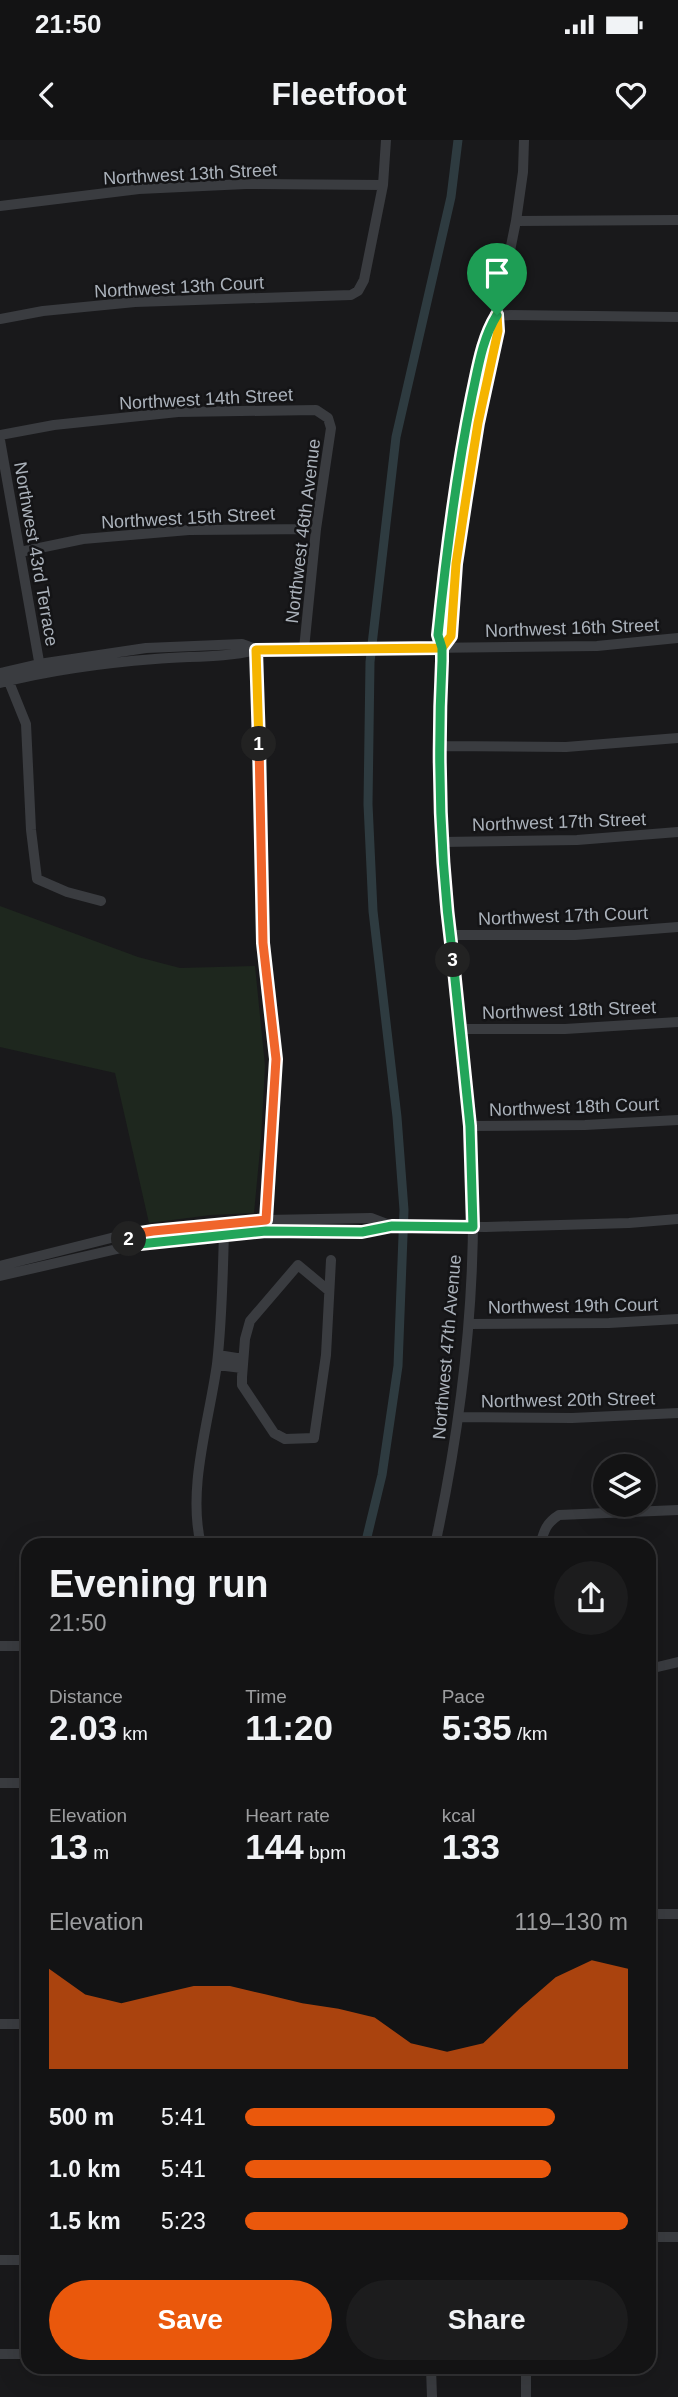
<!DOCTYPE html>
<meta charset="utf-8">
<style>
:root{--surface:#131314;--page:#1c1c1d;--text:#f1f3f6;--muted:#9d9ea0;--line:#323234;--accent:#ea580c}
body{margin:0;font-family:Arial,sans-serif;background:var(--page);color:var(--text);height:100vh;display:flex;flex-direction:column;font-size:26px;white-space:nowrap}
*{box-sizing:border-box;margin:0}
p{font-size:23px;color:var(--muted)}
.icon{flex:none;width:38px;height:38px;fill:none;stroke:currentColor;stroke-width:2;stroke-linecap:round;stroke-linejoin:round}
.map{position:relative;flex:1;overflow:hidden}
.panel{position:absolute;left:21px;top:1398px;width:635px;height:836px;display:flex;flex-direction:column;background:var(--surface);border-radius:21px;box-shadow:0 7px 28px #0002,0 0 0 2px var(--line)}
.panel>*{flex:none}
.buttons{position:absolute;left:593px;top:1314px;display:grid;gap:14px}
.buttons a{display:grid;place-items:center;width:63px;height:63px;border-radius:50%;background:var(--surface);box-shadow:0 7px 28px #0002,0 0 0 2px var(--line);font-size:35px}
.pin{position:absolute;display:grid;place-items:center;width:60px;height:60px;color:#fff;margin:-72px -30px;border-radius:50% 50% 50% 0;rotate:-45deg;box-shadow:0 0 7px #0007}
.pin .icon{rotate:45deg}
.km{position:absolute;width:35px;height:35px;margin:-18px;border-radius:50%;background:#222;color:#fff;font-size:19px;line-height:35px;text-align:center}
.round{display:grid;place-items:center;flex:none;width:74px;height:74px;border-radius:37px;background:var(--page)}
.summary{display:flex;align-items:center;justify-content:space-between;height:119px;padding:0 28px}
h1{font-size:38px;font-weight:800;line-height:52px}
.stats{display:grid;grid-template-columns:repeat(3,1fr);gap:10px;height:119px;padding:7px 28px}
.stats div{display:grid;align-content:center}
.stats b{font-size:35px;font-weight:800}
.stats small{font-size:19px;font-weight:400}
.stats p{font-size:19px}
.chart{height:196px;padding:14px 28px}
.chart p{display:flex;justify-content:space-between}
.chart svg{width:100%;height:126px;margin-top:7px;fill:var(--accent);opacity:.7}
.primary-button{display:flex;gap:14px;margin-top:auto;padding:14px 28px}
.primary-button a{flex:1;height:80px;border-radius:42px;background:var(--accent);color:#fff;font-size:28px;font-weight:800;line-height:80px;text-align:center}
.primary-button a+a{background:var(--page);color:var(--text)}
ul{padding:0 28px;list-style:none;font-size:23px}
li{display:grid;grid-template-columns:112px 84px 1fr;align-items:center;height:52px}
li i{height:18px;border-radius:9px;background:var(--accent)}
.status{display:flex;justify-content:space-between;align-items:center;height:49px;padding:0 35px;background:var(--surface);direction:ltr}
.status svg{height:19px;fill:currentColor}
header{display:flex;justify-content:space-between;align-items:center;height:91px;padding:0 28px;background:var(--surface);font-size:32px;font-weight:800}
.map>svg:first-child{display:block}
.grass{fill:#1e271e}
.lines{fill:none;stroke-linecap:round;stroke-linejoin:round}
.canal{stroke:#2e3b40;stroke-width:9}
.minor{stroke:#3a3c40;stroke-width:10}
.split-1-casing{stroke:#fff;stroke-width:14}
.split-2-casing{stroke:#fff;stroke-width:14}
.split-3-casing{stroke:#fff;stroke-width:14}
.split-4-casing{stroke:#fff;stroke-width:14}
.split-1{stroke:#f5b400;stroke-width:9}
.split-2{stroke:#f0652b;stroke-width:9}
.split-3{stroke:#22a559;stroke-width:9}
.split-4{stroke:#22a559;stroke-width:9}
.labels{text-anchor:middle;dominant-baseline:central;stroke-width:5;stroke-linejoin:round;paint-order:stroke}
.street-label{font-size:18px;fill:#abb2bb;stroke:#141416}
</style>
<div class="status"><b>21:50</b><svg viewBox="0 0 49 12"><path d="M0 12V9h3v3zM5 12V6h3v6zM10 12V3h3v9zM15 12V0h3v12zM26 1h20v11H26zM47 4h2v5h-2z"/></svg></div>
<header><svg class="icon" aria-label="back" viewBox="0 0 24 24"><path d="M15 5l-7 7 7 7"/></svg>Fleetfoot<svg class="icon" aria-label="heart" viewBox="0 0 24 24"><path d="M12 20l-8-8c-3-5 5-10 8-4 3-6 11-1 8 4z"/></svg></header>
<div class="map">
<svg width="678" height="2257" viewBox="0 0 678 2257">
<rect width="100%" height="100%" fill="#19191b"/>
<path class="grass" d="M 0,766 L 138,817 L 180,828 L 255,826 L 265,926 L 261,999 L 254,1073 L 211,1075 L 149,1083 L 115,933 L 0,907 Z"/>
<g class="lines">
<path class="canal" d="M 365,1405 L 382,1335 L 398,1226 L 404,1070 L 397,977 L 373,771 L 368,664 L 370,522 L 396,297 L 451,57 L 458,0"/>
<path class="minor" d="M 0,66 L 139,49 L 246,44 L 383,45
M 516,81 L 678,80
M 497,175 L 678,177
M 0,179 L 43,171 L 135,162 L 351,155 L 358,151 L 364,140 L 383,45 L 386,0
M 0,295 L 54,285 L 178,272 L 316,270 L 328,278 L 331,288 L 316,389 L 304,509
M 0,300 L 40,527
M 20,412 L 83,399 L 189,390 L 316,389
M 442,508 L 451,496 L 456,424 L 467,350 L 478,283 L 498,191 L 497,175 L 516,81 L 523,32 L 524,0
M 256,510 L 263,803 L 276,919 L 266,1091
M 5,532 L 26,584 L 31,690 L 37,739 L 67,752 L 101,761
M 1,533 L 39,524 L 146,508 L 242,504 L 256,509
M 0,543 C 51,530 103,523 155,519 C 188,516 224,518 256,510 L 597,506 L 678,498
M 440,606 L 566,607 L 678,598
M 442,702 L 577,700 L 678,692
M 449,795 L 575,795 L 678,787
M 461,889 L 565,889 L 678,882
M 470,986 L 585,985 L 678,980
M 0,1126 L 111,1098 L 153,1091 L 266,1080 L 371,1078 L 392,1086
M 0,1136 L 130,1106 L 224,1094 L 266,1091 L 362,1092 L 392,1086 L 486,1087 L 629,1083 L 678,1079
M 328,1150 L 298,1125 L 250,1181 L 245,1199 L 242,1237 L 242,1245 L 274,1293 L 285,1299 L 314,1298 L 326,1215 L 331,1120
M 469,1184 L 609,1183 L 678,1179
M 218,1215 L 243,1219
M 217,1225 L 242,1228
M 459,1277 L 572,1278 L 678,1273
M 201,1405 C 187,1348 209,1282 217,1224 C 222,1180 223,1134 224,1090
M 435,1405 C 465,1267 480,1125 470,984 C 463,890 448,798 442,704 C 438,638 443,573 442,508 L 438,495 C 446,415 456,335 472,257 C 478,229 482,199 497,175
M 540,1405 C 544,1391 546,1383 559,1375 L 678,1370
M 0,1506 L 28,1506
M 649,1529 L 678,1522
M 0,1643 L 28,1643
M 649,1774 L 678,1774
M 0,1884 L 28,1884
M 649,2097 L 678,2097
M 0,2120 L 28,2120
M 0,2214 L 28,2214
M 431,2228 L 432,2257
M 526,2228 L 526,2257"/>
</g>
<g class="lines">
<defs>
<path id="split-1" d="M 259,604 L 256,510 L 442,508 L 451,496 L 456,424 L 466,358 L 478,283 L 498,191 L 497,175"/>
<path id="split-2" d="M 129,1099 L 128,1095 L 153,1091 L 266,1080 L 276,919 L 263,803 L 259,604"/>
<path id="split-3" d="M 129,1099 L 130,1105 L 266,1091 L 362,1092 L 392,1086 L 473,1087 L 470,986 L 453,820"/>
<path id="split-4" d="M 453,820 C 440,721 437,621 442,521 L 442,508 L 438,495 C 446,415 456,335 472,256 C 478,229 482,199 497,175"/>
</defs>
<use href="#split-1" class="split-1-casing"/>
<use href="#split-2" class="split-2-casing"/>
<use href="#split-3" class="split-3-casing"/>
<use href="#split-4" class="split-4-casing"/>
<use href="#split-1" class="split-1"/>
<use href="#split-2" class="split-2"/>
<use href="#split-3" class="split-3"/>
<use href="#split-4" class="split-4"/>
</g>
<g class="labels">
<g class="street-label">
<text transform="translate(190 34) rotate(-3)">Northwest 13th Street</text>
<text transform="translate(179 147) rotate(-3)">Northwest 13th Court</text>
<text transform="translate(206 259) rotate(-3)">Northwest 14th Street</text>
<text transform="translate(188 378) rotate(-3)">Northwest 15th Street</text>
<text transform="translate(303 391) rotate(-83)">Northwest 46th Avenue</text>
<text transform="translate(36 414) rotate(80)">Northwest 43rd Terrace</text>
<text transform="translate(572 488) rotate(-2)">Northwest 16th Street</text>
<text transform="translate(559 682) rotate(-2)">Northwest 17th Street</text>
<text transform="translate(563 776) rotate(-2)">Northwest 17th Court</text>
<text transform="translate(569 870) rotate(-2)">Northwest 18th Street</text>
<text transform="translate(574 967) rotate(-2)">Northwest 18th Court</text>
<text transform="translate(573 1166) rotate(-1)">Northwest 19th Court</text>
<text transform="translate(447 1207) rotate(-85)">Northwest 47th Avenue</text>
<text transform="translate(568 1260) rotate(-1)">Northwest 20th Street</text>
</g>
</g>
</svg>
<div class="buttons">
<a><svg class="icon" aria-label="layers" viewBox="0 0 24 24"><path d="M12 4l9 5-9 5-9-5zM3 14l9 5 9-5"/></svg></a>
</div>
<div class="pin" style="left:497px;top:175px;background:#1e9e55"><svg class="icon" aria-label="arrive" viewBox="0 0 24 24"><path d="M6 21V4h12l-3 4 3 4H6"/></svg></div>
<b class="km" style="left:259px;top:604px">1</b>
<b class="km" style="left:129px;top:1099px">2</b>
<b class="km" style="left:453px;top:820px">3</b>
<section class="panel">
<div class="summary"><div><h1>Evening run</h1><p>21:50</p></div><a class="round"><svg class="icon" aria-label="share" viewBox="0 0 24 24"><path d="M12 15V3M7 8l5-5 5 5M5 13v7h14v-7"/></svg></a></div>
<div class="stats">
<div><p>Distance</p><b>2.03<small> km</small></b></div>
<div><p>Time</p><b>11:20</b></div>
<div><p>Pace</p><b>5:35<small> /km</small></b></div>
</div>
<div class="stats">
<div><p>Elevation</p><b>13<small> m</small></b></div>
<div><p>Heart rate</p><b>144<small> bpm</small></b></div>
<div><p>kcal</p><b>133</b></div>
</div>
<div class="chart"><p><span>Elevation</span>119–130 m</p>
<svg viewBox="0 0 160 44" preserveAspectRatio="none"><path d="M0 44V9L10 18L20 21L30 18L40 15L50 15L60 18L70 21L80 23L90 26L100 35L110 38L120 35L130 23L140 12L150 6L160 9V44z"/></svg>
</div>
<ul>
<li><b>500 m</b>5:41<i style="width:81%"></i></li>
<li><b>1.0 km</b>5:41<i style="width:80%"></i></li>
<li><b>1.5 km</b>5:23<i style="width:100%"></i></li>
</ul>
<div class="primary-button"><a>Save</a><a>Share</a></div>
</section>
</div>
